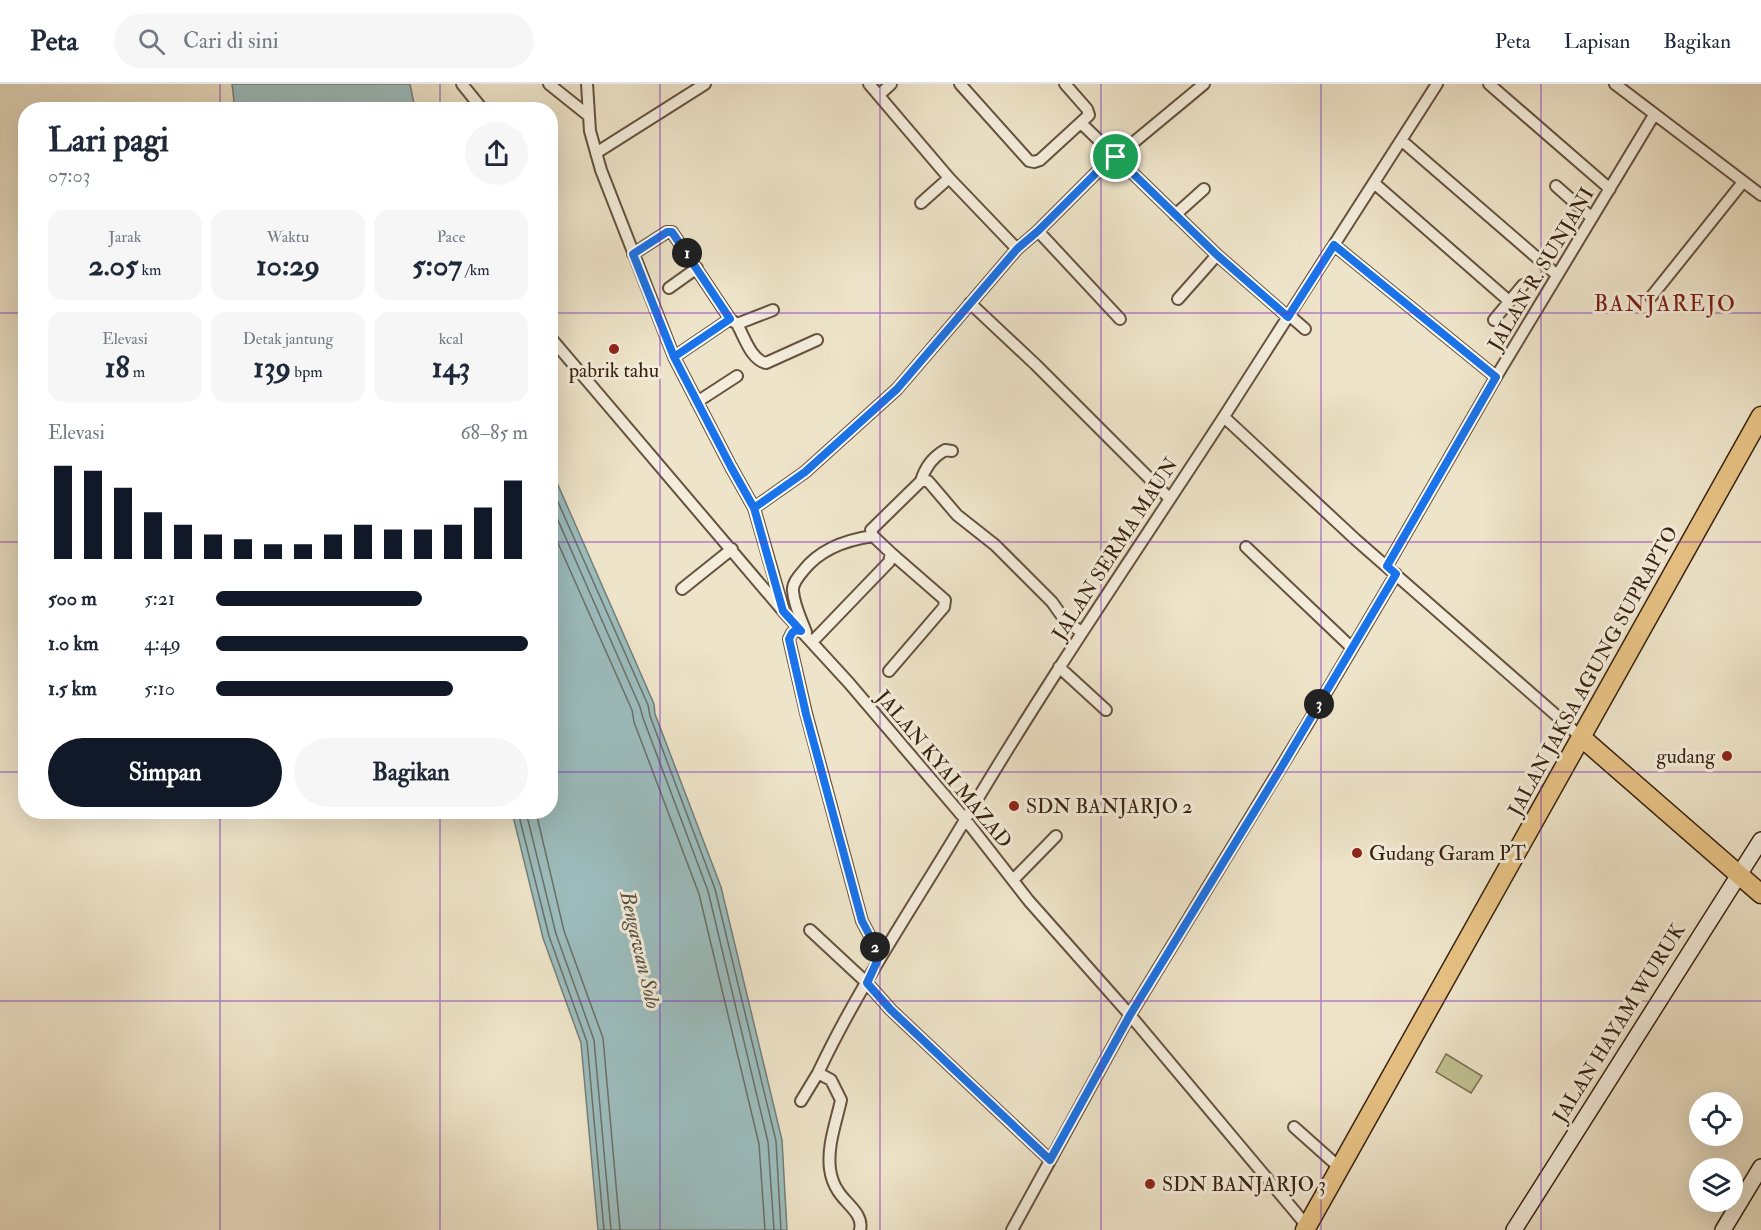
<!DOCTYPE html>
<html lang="id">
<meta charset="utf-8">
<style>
:root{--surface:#fff;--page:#f6f6f7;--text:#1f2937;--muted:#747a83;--line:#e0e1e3;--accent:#111827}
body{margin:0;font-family:"IM FELL Double Pica",serif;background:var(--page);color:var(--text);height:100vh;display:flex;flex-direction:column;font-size:22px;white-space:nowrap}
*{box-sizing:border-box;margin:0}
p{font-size:20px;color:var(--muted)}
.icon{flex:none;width:33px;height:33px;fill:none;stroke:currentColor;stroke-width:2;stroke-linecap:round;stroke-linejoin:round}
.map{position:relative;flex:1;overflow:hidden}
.panel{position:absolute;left:18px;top:18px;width:540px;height:717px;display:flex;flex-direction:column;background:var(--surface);border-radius:24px;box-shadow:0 6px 24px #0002}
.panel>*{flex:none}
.tools{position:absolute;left:1689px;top:1008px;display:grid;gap:12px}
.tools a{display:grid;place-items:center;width:54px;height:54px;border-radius:50%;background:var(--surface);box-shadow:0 6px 24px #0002;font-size:30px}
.pin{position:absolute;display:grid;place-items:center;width:51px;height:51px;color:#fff;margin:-26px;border:3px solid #fff;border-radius:50%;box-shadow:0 2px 6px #0007}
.km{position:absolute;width:30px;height:30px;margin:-15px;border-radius:50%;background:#222;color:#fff;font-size:16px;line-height:30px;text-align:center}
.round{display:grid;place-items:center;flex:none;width:63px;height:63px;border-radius:32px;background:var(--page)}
.summary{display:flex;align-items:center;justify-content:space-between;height:102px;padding:0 30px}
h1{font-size:33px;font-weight:700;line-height:45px}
.figures{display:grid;grid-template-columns:repeat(3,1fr);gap:9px;height:102px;padding:6px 30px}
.figures div{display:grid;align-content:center;border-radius:15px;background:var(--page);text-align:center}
.figures b{font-size:30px;font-weight:700}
.figures small{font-size:16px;font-weight:400}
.figures p{font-size:16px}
.chart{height:168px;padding:12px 30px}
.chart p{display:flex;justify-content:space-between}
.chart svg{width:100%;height:108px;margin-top:6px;stroke:var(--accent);stroke-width:6}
.primary-button{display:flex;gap:12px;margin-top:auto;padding:12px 30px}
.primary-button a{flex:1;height:69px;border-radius:36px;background:var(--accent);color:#fff;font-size:24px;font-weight:700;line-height:69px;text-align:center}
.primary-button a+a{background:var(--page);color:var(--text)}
ul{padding:0 30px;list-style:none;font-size:20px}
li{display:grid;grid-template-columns:96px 72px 1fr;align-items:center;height:45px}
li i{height:15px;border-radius:8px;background:var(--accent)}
header{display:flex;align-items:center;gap:36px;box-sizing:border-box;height:84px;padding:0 30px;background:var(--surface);border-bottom:2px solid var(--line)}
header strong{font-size:28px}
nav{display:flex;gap:33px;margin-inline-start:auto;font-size:21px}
.search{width:420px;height:54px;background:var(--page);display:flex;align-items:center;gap:15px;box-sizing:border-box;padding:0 21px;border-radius:33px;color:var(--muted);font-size:22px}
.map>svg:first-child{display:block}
.green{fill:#c1c191;stroke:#7c7250;stroke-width:1.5}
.water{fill:#9cbdbe;stroke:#747f78;stroke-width:1.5}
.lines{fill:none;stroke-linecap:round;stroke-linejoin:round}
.shore{stroke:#6a7066;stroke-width:1.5}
.street-casing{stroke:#66523e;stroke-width:14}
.secondary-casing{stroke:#38220f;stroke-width:18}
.primary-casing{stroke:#38220f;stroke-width:21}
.street{stroke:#f4eddc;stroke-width:10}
.secondary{stroke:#f4eddc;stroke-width:15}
.primary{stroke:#e7c284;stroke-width:18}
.route-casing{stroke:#fff;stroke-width:12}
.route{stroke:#1a73e8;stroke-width:8}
.grid{fill:none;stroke:#7b2cbf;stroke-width:1.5;stroke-opacity:0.55}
.poi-dot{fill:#8f2418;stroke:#f4eddc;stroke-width:2}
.labels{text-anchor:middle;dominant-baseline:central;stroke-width:6;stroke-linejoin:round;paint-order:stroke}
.street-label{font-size:20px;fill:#38220f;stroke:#f4eddc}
.poi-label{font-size:20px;fill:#38220f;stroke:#f4eddc;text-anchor:start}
.water-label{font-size:21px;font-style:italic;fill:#565044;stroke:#f4eddc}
.quarter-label{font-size:22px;letter-spacing:1.5px;fill:#7a1f14;stroke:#f4eddc}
</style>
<header>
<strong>Peta</strong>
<div class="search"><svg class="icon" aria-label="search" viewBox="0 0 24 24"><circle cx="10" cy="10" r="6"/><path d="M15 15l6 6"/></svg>Cari di sini</div>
<nav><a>Peta</a><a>Lapisan</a><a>Bagikan</a></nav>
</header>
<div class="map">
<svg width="1761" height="1146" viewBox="0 0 1761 1146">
<rect width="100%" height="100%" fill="#eee4c9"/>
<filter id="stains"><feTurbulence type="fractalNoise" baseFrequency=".00333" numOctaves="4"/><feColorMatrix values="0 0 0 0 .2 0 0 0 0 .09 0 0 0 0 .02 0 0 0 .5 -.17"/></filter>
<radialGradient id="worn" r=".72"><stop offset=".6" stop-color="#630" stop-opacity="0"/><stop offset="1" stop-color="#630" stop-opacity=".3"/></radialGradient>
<path class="green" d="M 1446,970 L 1482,992 L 1471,1009 L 1436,988 Z"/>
<path class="water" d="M 232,0 L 410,0 L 415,25 L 235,25 Z
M 551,385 L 654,620 L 655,630 L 721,803 L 782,1056 L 787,1146 L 598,1146 L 581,959 L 543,854 L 512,728 L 550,728 Z"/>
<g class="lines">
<path class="shore" d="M 550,400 L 648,621 L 650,632 L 715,805 L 776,1057 L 781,1146
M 550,418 L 640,623 L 643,634 L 708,807 L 768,1058 L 774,1146
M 550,441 L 632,626 L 634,638 L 699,810 L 759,1060 L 765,1146
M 518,728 L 549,852 L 587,958 L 604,1146
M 526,728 L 556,850 L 594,956 L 611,1146
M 536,728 L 564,847 L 603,954 L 620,1146"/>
<defs>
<path id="street" d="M 462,0 L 483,26
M 549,0 L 589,32
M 587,0 L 590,47 L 601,86 L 674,273 L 731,383 L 754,424 L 782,521
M 869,0 L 949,94 L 1017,165
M 960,0 L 1029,77 L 1034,78 L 1040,76 L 1089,31 L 1087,25 L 1065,0
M 1489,0 L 1610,105
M 1615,0 L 1761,111
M 879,11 L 891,0
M 1081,39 L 1217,171 L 1288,233
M 1401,56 L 1557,191
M 596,69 L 705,0
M 1116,73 L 1204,0
M 1374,99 L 1509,217
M 1556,102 L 1592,134
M 921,119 L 949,94
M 1175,131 L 1204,105
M 1038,147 L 1120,235
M 1334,161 L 1496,293
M 633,170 L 667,148 L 672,148 L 730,235 L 737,240 L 773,226
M 669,204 L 697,184
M 1651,213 L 1743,98
M 1178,215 L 1217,171
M 970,219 L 1036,281 L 1169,414
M 1289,231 L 1305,245
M 1494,236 L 1523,201
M 737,240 C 744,252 751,276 766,279 L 817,256
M 550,253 L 783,527 L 849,599 L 965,735 L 1029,817 L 1130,931 L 1307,1142
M 674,273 L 730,235
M 697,318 L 737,292
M 1224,333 L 1355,455 L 1581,653
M 921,397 C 925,383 933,373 945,366 L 952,367
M 754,424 L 805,388 L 897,305 L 1017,165 L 1038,147 L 1114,71
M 1246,463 L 1352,564
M 1387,482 L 1496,293 L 1654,31
M 682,505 L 732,465
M 801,547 L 796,546 L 792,549 L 789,555 L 806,629 L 862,837 L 880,871
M 806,548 C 801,535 794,521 793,507 C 792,500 798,493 803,487 C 820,465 845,456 873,452
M 812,558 L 889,478 L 891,469 L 873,452 L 871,446 L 917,401 L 921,397 L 928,397 L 957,431 L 995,461 L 1052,518 L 1064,535 L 1081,548
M 1059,583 L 1106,626
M 889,587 L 944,523 L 945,516 L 891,469
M 1013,796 L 1056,752
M 810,846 L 867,899 L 891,926 L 1050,1076
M 801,1017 L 818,989
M 1294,1043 L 1340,1084
M 860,1146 C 864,1130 846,1120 838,1107 C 834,1101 831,1093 830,1085 C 827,1062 836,1039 841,1016 L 831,996 L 818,989 C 860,900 915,820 965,736 C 1047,597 1138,465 1225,331 C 1296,221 1366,110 1437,0
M 1012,1146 L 1130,931 L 1308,639 L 1396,490"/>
<path id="secondary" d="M 1514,1146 L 1761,756
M 1723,1146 L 1761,1083"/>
<path id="primary" d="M 1581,653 L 1761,810
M 1305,1146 L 1761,332"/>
</defs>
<use href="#street" class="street-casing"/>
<use href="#secondary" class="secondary-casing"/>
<use href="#primary" class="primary-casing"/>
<use href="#street" class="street"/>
<use href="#secondary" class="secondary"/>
<use href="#primary" class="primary"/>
</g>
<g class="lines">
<defs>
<path id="route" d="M 1116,73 L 1114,71 L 1038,147 L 1017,165 L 897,305 L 805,388 L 754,424 L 731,383 L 674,273 L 730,235 L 672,148 L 667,148 L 633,170 L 674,273 L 731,383 L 754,424 L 783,527 L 801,547 L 796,546 L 792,549 L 789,555 L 806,630 L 862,837 L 880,871 L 867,899 L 891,926 L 1050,1076 L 1130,931 L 1281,684 L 1396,490 L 1387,482 L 1496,293 L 1334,161 L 1288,233 L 1217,171 L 1116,73"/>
</defs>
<use href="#route" class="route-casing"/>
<use href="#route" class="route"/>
</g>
<path class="grid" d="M 220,0 L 220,26M 440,0 L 440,26M 660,0 L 660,1146M 880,0 L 880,1146M 1101,0 L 1101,1146M 1321,0 L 1321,1146M 1541,0 L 1541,1146M 0,229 L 26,229M 550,229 L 1761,229M 0,458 L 26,458M 550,458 L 1761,458M 0,688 L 26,688M 550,688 L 1761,688M 220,728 L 220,1146M 440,728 L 440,1146M 0,917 L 1761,917"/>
<g class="poi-dot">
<circle cx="614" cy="265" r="6"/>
<circle cx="1727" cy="672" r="6"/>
<circle cx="1014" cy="722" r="6"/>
<circle cx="1357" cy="769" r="6"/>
<circle cx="1150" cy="1100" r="6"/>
</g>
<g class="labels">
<g class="street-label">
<text transform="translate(1541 185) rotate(-59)">JALAN R. SUNJANI</text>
<text transform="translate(1115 465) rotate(-57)">JALAN SERMA MAUN</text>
<text transform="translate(1593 587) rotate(-61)">JALAN JAKSA AGUNG SUPRAPTO</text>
<text transform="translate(944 685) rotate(50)">JALAN KYAI MAZAD</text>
<text transform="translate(1619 939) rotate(-58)">JALAN HAYAM WURUK</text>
</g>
<g class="poi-label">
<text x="614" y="286" text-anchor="middle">pabrik tahu</text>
<text x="1715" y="672" text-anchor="end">gudang</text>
<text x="1026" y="722">SDN BANJARJO 2</text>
<text x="1369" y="769">Gudang Garam PT</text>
<text x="1162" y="1100">SDN BANJARJO 3</text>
</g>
<g class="water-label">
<text transform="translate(640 866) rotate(77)">Bengawan Solo</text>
</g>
<g class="quarter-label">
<text x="1665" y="220">BANJAREJO</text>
</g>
</g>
<rect width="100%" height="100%" filter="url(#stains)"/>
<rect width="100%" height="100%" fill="url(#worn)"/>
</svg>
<div class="tools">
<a><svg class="icon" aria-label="locate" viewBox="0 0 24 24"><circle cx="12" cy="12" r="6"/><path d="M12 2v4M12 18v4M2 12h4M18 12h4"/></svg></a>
<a><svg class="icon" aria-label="layers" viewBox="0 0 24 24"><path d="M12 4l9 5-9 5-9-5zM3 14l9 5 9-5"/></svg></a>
</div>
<div class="pin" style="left:1116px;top:73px;background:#1e9e55"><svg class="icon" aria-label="arrive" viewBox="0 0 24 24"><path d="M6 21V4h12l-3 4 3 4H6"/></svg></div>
<b class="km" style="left:687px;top:169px">1</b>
<b class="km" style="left:875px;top:863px">2</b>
<b class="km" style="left:1319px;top:620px">3</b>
<section class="panel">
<div class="summary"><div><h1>Lari pagi</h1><p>07:03</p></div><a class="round"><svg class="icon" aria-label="share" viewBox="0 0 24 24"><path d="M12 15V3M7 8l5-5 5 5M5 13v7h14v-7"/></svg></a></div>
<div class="figures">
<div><p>Jarak</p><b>2.05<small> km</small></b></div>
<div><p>Waktu</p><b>10:29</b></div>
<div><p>Pace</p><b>5:07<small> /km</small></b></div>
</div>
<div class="figures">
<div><p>Elevasi</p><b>18<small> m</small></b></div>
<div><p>Detak jantung</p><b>139<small> bpm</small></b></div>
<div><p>kcal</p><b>143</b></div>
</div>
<div class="chart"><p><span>Elevasi</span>68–85 m</p>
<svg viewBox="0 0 160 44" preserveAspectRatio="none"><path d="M5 44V6M15 44V8M25 44V15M35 44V25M45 44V30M55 44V34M65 44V36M75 44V38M85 44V38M95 44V34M105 44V30M115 44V32M125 44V32M135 44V30M145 44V23M155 44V12"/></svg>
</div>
<ul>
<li><b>500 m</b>5:21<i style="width:66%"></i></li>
<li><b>1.0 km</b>4:49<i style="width:100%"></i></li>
<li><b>1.5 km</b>5:10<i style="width:76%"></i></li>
</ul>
<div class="primary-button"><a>Simpan</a><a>Bagikan</a></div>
</section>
</div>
